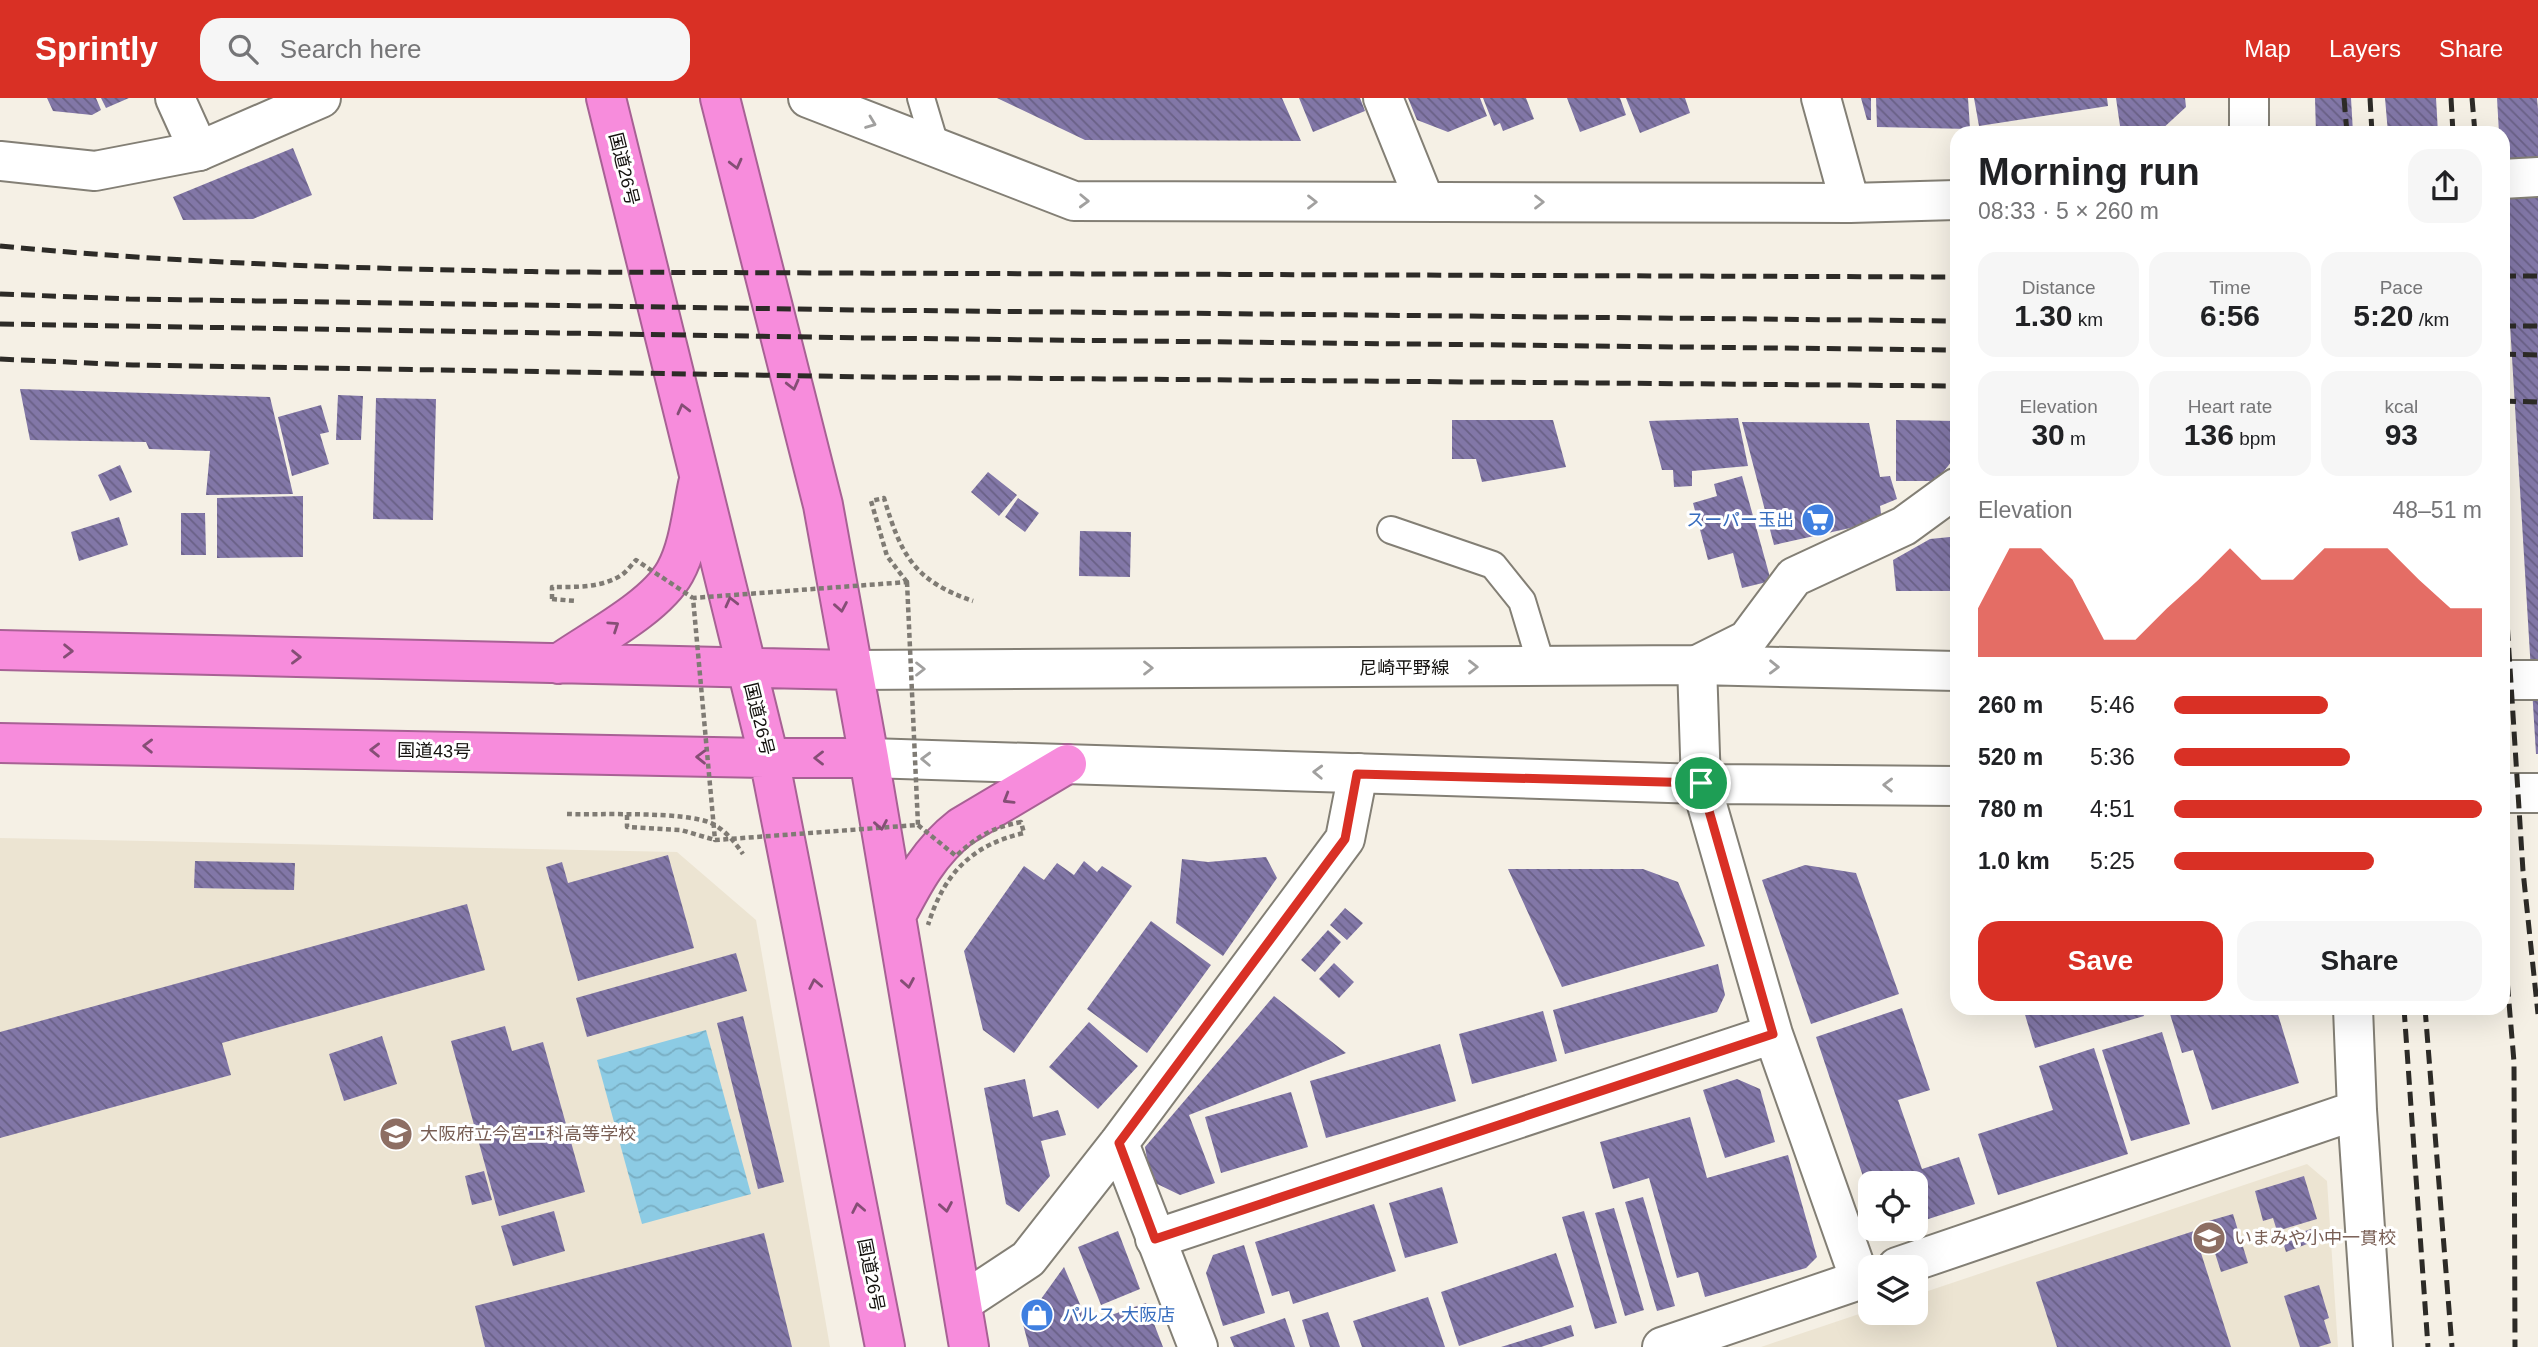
<!DOCTYPE html>
<meta charset="utf-8">
<style>
:root{--surface:#fff;--page:#f6f6f6;--text:#202124;--muted:#757577;--accent:#d93025}
body{margin:0;font-family:Arial,"Noto Sans JP",sans-serif;background:var(--page);color:var(--text);height:100vh;display:flex;flex-direction:column;font-size:26px;white-space:nowrap}
*{box-sizing:border-box;margin:0}
p{font-size:23px;color:var(--muted)}
.icon{flex:none;width:38px;height:38px;fill:none;stroke:currentColor;stroke-width:2;stroke-linecap:round;stroke-linejoin:round}
.map{position:relative;flex:1;overflow:hidden}
.side{position:absolute;left:1950px;top:28px;width:560px;height:889px;display:flex;flex-direction:column;background:var(--surface);border-radius:21px;box-shadow:0 7px 28px #0002}
.side>*{flex:none}
.controls{position:absolute;left:1858px;top:1073px;display:grid;gap:14px}
.controls a{display:grid;place-items:center;width:70px;height:70px;border-radius:14px;background:var(--surface);box-shadow:0 7px 28px #0002;font-size:35px}
.pin{position:absolute;display:grid;place-items:center;width:60px;height:60px;color:#fff;margin:-30px;border:4px solid #fff;border-radius:50%;box-shadow:0 2px 7px #0007}
.round{display:grid;place-items:center;flex:none;width:74px;height:74px;border-radius:21px;background:var(--page)}
.headline{display:flex;align-items:center;justify-content:space-between;height:119px;padding:0 28px}
h1{font-size:38px;font-weight:700;line-height:52px}
.figures{display:grid;grid-template-columns:repeat(3,1fr);gap:10px;height:119px;padding:7px 28px}
.figures div{display:grid;align-content:center;border-radius:18px;background:var(--page);text-align:center}
.figures b{font-size:30px;font-weight:700}
.figures small{font-size:19px;font-weight:400}
.figures p{font-size:19px}
.chart{height:196px;padding:14px 28px}
.chart p{display:flex;justify-content:space-between}
.chart svg{width:100%;height:126px;margin-top:7px;fill:var(--accent);opacity:.7}
.button{display:flex;gap:14px;margin-top:auto;padding:14px 28px}
.button a{flex:1;height:80px;border-radius:21px;background:var(--accent);color:#fff;font-size:28px;font-weight:700;line-height:80px;text-align:center}
.button a+a{background:var(--page);color:var(--text)}
ul{padding:0 28px;list-style:none;font-size:23px}
li{display:grid;grid-template-columns:112px 84px 1fr;align-items:center;height:52px}
li i{height:18px;border-radius:9px;background:var(--accent)}
header{display:flex;align-items:center;gap:42px;box-sizing:border-box;height:98px;padding:0 35px;background:var(--accent);color:#fff}
header strong{font-size:33px}
nav{display:flex;gap:38px;margin-inline-start:auto;font-size:24px}
.search{width:490px;height:63px;background:var(--page);display:flex;align-items:center;gap:18px;box-sizing:border-box;padding:0 24px;border-radius:21px;color:var(--muted);font-size:26px}
.map>svg:first-child{display:block}
.built{fill:#ece4d2}
.water{fill:url(#water-waves)}
.building{fill:url(#building-back-hatch)}
.lines{fill:none;stroke-linecap:round;stroke-linejoin:round}
.lane-casing{stroke:#837f75;stroke-width:30}
.street-casing{stroke:#837f75;stroke-width:42}
.secondary-casing{stroke:#837f75;stroke-width:42}
.highway-casing{stroke:#a76194;stroke-width:42}
.path{stroke:#7f7b74;stroke-width:4.5;stroke-dasharray:5 3.5;stroke-linecap:butt}
.lane{stroke:#fff;stroke-width:26}
.street{stroke:#fff;stroke-width:38}
.secondary{stroke:#fff;stroke-width:38}
.highway{stroke:#f78cdc;stroke-width:38}
.rail{stroke:#2d2b27;stroke-width:5;stroke-dasharray:14 7;stroke-linecap:butt}
.path-bridge{stroke:#7f7b74;stroke-width:4.5;stroke-dasharray:5 3.5;stroke-linecap:butt}
.oneway{stroke:#a1a09f}
.oneway2{stroke:#854e75}
.route-casing{stroke:#fff;stroke-width:14}
.route{stroke:#d93025;stroke-width:9}
.labels{text-anchor:middle;dominant-baseline:central;stroke-width:6;stroke-linejoin:round;paint-order:stroke}
.street-label{font-size:18px;fill:#13110e;stroke:#fff}
.shop-label{font-size:18px;fill:#366cbe;stroke:#fff;text-anchor:end}
.education-label{font-size:18px;fill:#785e54;stroke:#fff;text-anchor:start}
</style>
<header>
<strong>Sprintly</strong>
<div class="search"><svg class="icon" aria-label="search" viewBox="0 0 24 24"><circle cx="10" cy="10" r="6"/><path d="M15 15l6 6"/></svg>Search here</div>
<nav><a>Map</a><a>Layers</a><a>Share</a></nav>
</header>
<div class="map">
<svg width="2538" height="1249" viewBox="0 0 2538 1249">
<defs>
<pattern id="water-waves" width="16" height="10" patternUnits="userSpaceOnUse" patternTransform="scale(1.75)"><rect width="16" height="10" fill="#8ccbe4"/><path d="M0 5q4-4 8 0t8 0" fill="none" stroke="#78adc2"/></pattern>
<pattern id="building-back-hatch" width="6" height="6" patternUnits="userSpaceOnUse" patternTransform="scale(1.75)"><rect width="6" height="6" fill="#8277a7"/><path d="M-1 5l2 2M0 0l6 6M5-1l2 2" fill="none" stroke="#696086"/></pattern>
</defs>
<rect width="100%" height="100%" fill="#f5f0e5"/>
<path class="built" d="M 0,740 L 677,754 L 756,822 L 830,1249 L 0,1249 Z
M 2307,1066 L 2327,1083 L 2338,1249 L 1761,1249 L 1871,1212 L 1871,1214 L 1916,1214 L 1916,1197 Z"/>
<path class="water" d="M 706,932 L 751,1096 L 642,1126 L 597,962 Z"/>
<path class="building" d="M 47,0 L 96,0 L 101,12 L 92,17 L 53,13 Z
M 101,0 L 129,0 L 106,10 Z
M 997,0 L 1282,0 L 1301,43 L 1085,42 Z
M 1299,0 L 1360,0 L 1365,13 L 1313,34 Z
M 1408,0 L 1480,0 L 1487,18 L 1448,34 L 1417,22 Z
M 1483,0 L 1526,0 L 1534,21 L 1503,33 L 1500,25 L 1494,28 Z
M 1567,0 L 1620,0 L 1626,17 L 1580,34 Z
M 1626,0 L 1685,0 L 1690,15 L 1640,35 Z
M 1861,0 L 1871,0 L 1871,22 L 1867,22 Z
M 1876,0 L 1968,0 L 1970,31 L 1877,29 Z
M 1974,0 L 2107,0 L 2108,8 L 1979,28 Z
M 2116,0 L 2185,0 L 2186,9 L 2160,33 L 2121,35 Z
M 2315,0 L 2351,0 L 2353,35 L 2316,35 Z
M 2385,0 L 2436,0 L 2438,35 L 2388,35 Z
M 2497,0 L 2537,0 L 2538,11 L 2538,656 L 2536,656 L 2502,94 L 2502,35 L 2499,35 Z
M 293,50 L 312,97 L 253,121 L 183,122 L 173,99 Z
M 20,291 L 270,299 L 293,396 L 206,397 L 210,353 L 149,351 L 146,344 L 30,342 Z
M 338,297 L 363,298 L 361,342 L 336,342 Z
M 376,300 L 436,301 L 433,422 L 373,421 Z
M 321,307 L 329,334 L 320,336 L 329,366 L 292,378 L 278,319 Z
M 1738,320 L 1748,368 L 1692,373 L 1692,388 L 1674,389 L 1673,372 L 1662,372 L 1649,323 Z
M 1452,322 L 1553,322 L 1566,369 L 1482,384 L 1476,361 L 1452,361 Z
M 1896,322 L 1956,323 L 1956,358 L 1936,383 L 1896,383 Z
M 1742,324 L 1869,325 L 1880,379 L 1890,378 L 1897,401 L 1880,408 L 1882,423 L 1774,447 Z
M 120,367 L 132,394 L 110,403 L 98,377 Z
M 988,374 L 1017,397 L 999,418 L 971,394 Z
M 1742,378 L 1771,483 L 1742,490 L 1733,455 L 1708,462 L 1693,405 L 1717,398 L 1714,386 Z
M 303,398 L 303,459 L 217,460 L 217,400 Z
M 1018,400 L 1039,415 L 1025,434 L 1005,419 Z
M 181,415 L 205,415 L 206,457 L 181,457 Z
M 119,419 L 128,447 L 79,463 L 71,434 Z
M 1956,421 L 1956,493 L 1896,493 L 1893,462 L 1930,441 L 1950,439 L 1952,422 Z
M 1080,433 L 1131,434 L 1130,479 L 1079,478 Z
M 668,757 L 694,850 L 578,883 L 546,769 L 562,764 L 568,785 Z
M 1266,759 L 1277,780 L 1223,858 L 1176,825 L 1182,761 L 1208,764 Z
M 195,763 L 295,765 L 294,792 L 194,790 Z
M 1084,763 L 1097,774 L 1102,768 L 1132,788 L 1014,955 L 983,932 L 964,853 L 1024,768 L 1044,782 L 1057,765 L 1074,777 Z
M 1805,767 L 1856,775 L 1899,896 L 1811,926 L 1762,782 Z
M 1508,771 L 1643,771 L 1678,784 L 1705,848 L 1562,889 Z
M 467,806 L 485,872 L 222,945 L 231,977 L 0,1040 L 0,934 Z
M 1345,810 L 1363,825 L 1347,842 L 1330,827 Z
M 1151,823 L 1211,867 L 1147,955 L 1087,911 Z
M 1328,832 L 1341,844 L 1315,874 L 1301,862 Z
M 736,855 L 747,893 L 587,939 L 576,900 Z
M 1334,865 L 1354,884 L 1339,900 L 1319,881 Z
M 1718,866 L 1725,897 L 1717,914 L 1565,956 L 1553,912 Z
M 1274,898 L 1346,955 L 1189,1017 L 1215,1085 L 1180,1097 L 1151,1083 L 1145,1049 Z
M 1902,910 L 1930,992 L 1898,1002 L 1922,1071 L 1959,1059 L 1975,1106 L 1916,1125 L 1916,1085 L 1871,1085 L 1870,1099 L 1816,939 Z
M 2023,910 L 2141,910 L 2144,918 L 2035,950 Z
M 2181,910 L 2276,910 L 2299,985 L 2212,1012 L 2193,952 L 2182,955 L 2170,916 L 2182,913 Z
M 1543,913 L 1557,963 L 1472,986 L 1459,936 Z
M 743,918 L 784,1084 L 758,1091 L 717,925 Z
M 1089,924 L 1138,968 L 1098,1011 L 1049,969 Z
M 505,928 L 512,953 L 543,944 L 585,1094 L 499,1118 L 451,943 Z
M 2162,934 L 2190,1026 L 2131,1043 L 2102,952 Z
M 382,938 L 397,986 L 344,1003 L 329,956 Z
M 1440,946 L 1456,1003 L 1326,1040 L 1310,983 Z
M 2094,950 L 2128,1056 L 1998,1097 L 1978,1036 L 2053,1012 L 2039,968 Z
M 1025,981 L 1033,1019 L 1058,1012 L 1066,1037 L 1041,1043 L 1050,1078 L 1019,1114 L 1006,1106 L 984,990 Z
M 1737,981 L 1760,991 L 1775,1044 L 1725,1060 L 1703,992 Z
M 1291,994 L 1308,1049 L 1221,1075 L 1205,1019 Z
M 1690,1019 L 1707,1080 L 1788,1057 L 1817,1159 L 1806,1170 L 1705,1199 L 1698,1174 L 1677,1180 L 1649,1080 L 1613,1091 L 1600,1044 Z
M 484,1073 L 492,1102 L 472,1107 L 465,1078 Z
M 2304,1078 L 2317,1121 L 2277,1133 L 2273,1120 L 2263,1123 L 2255,1093 Z
M 1442,1089 L 1458,1145 L 1405,1160 L 1389,1105 Z
M 1643,1099 L 1675,1208 L 1657,1213 L 1625,1104 Z
M 1374,1106 L 1396,1173 L 1293,1206 L 1289,1193 L 1272,1198 L 1255,1144 Z
M 1614,1110 L 1644,1212 L 1625,1218 L 1595,1115 Z
M 554,1113 L 565,1153 L 513,1168 L 501,1128 Z
M 1584,1113 L 1617,1225 L 1595,1231 L 1562,1119 Z
M 2233,1116 L 2248,1165 L 2221,1174 L 2205,1124 Z
M 2311,1131 L 2315,1143 L 2286,1154 L 2282,1141 Z
M 1118,1133 L 1140,1191 L 1101,1207 L 1078,1149 Z
M 2194,1133 L 2231,1249 L 2057,1249 L 2036,1184 Z
M 764,1135 L 792,1249 L 485,1249 L 475,1208 Z
M 1244,1147 L 1265,1215 L 1223,1228 L 1206,1175 L 1213,1157 Z
M 1556,1155 L 1574,1209 L 1459,1248 L 1441,1194 Z
M 1064,1169 L 1088,1225 L 1146,1205 L 1163,1249 L 1029,1249 L 1023,1226 Z
M 2319,1187 L 2329,1220 L 2324,1222 L 2331,1245 L 2318,1249 L 2300,1249 L 2284,1198 Z
M 1428,1199 L 1445,1249 L 1362,1249 L 1353,1223 Z
M 1328,1214 L 1340,1249 L 1310,1249 L 1302,1222 Z
M 1285,1220 L 1295,1249 L 1234,1249 L 1230,1239 Z
M 1571,1227 L 1574,1238 L 1541,1249 L 1501,1249 Z"/>
<g class="lines">
<defs>
<path id="lane" d="M 921,0 L 936,50
M 1391,432 L 1493,467 L 1522,503 L 1542,569"/>
<path id="street" d="M 175,0 L 199,53
M 808,0 L 1074,103 L 1850,105 L 1956,102
M 1383,0 L 1425,104
M 1821,0 L 1850,105
M 2249,0 L 2249,35
M 2502,81 L 2538,79
M 1697,567 L 1747,542 L 1794,479 L 1904,428 L 1956,390
M 1119,1045 L 1198,1249
M 963,1204 L 1028,1161 L 1119,1045 L 1345,741 L 1358,675"/>
<path id="secondary" d="M 0,63 L 95,73 L 199,53 L 321,0
M 1697,567 L 1701,686 L 1773,936 L 1860,1182
M 852,572 L 1697,567 L 1956,573
M 2502,582 L 2538,582
M 869,660 L 1701,686 L 1956,688
M 2502,695 L 2538,695
M 2353,910 L 2357,1012 L 2373,1249
M 1155,1141 L 1773,936
M 1897,1169 L 2357,1012
M 1662,1249 L 1871,1178"/>
<path id="highway" d="M 606,0 L 769,660 L 885,1249
M 720,0 L 823,407 L 869,660 L 969,1249
M 0,552 L 852,572
M 558,566 C 592,542 655,510 675,474 C 689,449 692,414 698,386
M 0,645 L 769,660 L 869,660
M 896,818 C 914,783 930,753 961,729 L 1067,666"/>
</defs>
<use href="#lane" class="lane-casing"/>
<use href="#street" class="street-casing"/>
<use href="#secondary" class="secondary-casing"/>
<use href="#highway" class="highway-casing"/>
<path class="path" d="M 907,484 L 887,458 L 871,403 L 884,400 C 901,457 914,483 973,503
M 552,501 L 576,503
M 567,716 C 600,717 683,713 711,725 C 724,731 735,744 743,756
M 627,717 L 627,729 L 681,732 L 715,742"/>
<use href="#lane" class="lane"/>
<use href="#street" class="street"/>
<use href="#secondary" class="secondary"/>
<use href="#highway" class="highway"/>
<path class="rail" d="M 2344,0 L 2347,35
M 2370,0 L 2372,35
M 2451,0 L 2453,35
M 2472,0 L 2475,35
M 0,148 C 186,166 373,171 560,174 L 1956,179
M 2502,178 L 2538,178
M 0,196 L 129,201 L 862,212 L 1956,223
M 0,226 L 868,240 L 1956,252
M 2502,228 L 2538,228
M 2502,256 L 2538,257
M 0,261 L 133,267 L 875,279 L 1956,288
M 2502,303 L 2538,304
M 2502,445 L 2523,773 L 2538,916
M 2502,822 L 2514,964 L 2515,1249
M 2404,910 L 2428,1249
M 2425,910 L 2452,1249"/>
<path class="path-bridge" d="M 907,484 L 918,727 L 715,742 L 693,500 Z
M 552,501 L 552,489 C 574,489 600,490 620,478 C 626,475 631,467 636,462 L 693,500
M 918,727 L 956,758 C 978,738 991,730 1021,724 L 1024,735 C 971,747 944,776 928,827"/>
</g>
<defs><path id="oneway-chevron" d="M-2-3.5L2.5 0L-2 3.5" fill="none" stroke-width="1.6" stroke-linecap="round" stroke-linejoin="round" transform="scale(1.75)"/></defs>
<g class="oneway">
<use href="#oneway-chevron" transform="translate(871 25) rotate(21)"/>
<use href="#oneway-chevron" transform="translate(1084 103) rotate(2)"/>
<use href="#oneway-chevron" transform="translate(1312 104)"/>
<use href="#oneway-chevron" transform="translate(1539 104)"/>
<use href="#oneway-chevron" transform="translate(1473 569)"/>
<use href="#oneway-chevron" transform="translate(1774 569) rotate(1)"/>
<use href="#oneway-chevron" transform="translate(1148 570)"/>
<use href="#oneway-chevron" transform="translate(920 571)"/>
<use href="#oneway-chevron" transform="translate(926 661) rotate(-178)"/>
<use href="#oneway-chevron" transform="translate(1318 674) rotate(-178)"/>
<use href="#oneway-chevron" transform="translate(1888 687) rotate(-179)"/>
</g>
<g class="oneway2">
<use href="#oneway-chevron" transform="translate(736 66) rotate(76)"/>
<use href="#oneway-chevron" transform="translate(793 287) rotate(76)"/>
<use href="#oneway-chevron" transform="translate(683 311) rotate(-104)"/>
<use href="#oneway-chevron" transform="translate(731 504) rotate(-104)"/>
<use href="#oneway-chevron" transform="translate(841 509) rotate(80)"/>
<use href="#oneway-chevron" transform="translate(614 528) rotate(-34)"/>
<use href="#oneway-chevron" transform="translate(68 553) rotate(1)"/>
<use href="#oneway-chevron" transform="translate(296 559) rotate(1)"/>
<use href="#oneway-chevron" transform="translate(148 648) rotate(-179)"/>
<use href="#oneway-chevron" transform="translate(375 652) rotate(-179)"/>
<use href="#oneway-chevron" transform="translate(701 659) rotate(-179)"/>
<use href="#oneway-chevron" transform="translate(819 660) rotate(180)"/>
<use href="#oneway-chevron" transform="translate(1008 701) rotate(149)"/>
<use href="#oneway-chevron" transform="translate(881 727) rotate(80)"/>
<use href="#oneway-chevron" transform="translate(908 885) rotate(80)"/>
<use href="#oneway-chevron" transform="translate(815 886) rotate(-101)"/>
<use href="#oneway-chevron" transform="translate(946 1109) rotate(80)"/>
<use href="#oneway-chevron" transform="translate(858 1110) rotate(-101)"/>
</g>
<g class="lines">
<defs>
<path id="route" d="M 1357,676 L 1701,685 L 1773,936 L 1155,1141 L 1119,1045 L 1345,741 Z"/>
</defs>
<use href="#route" class="route-casing"/>
<use href="#route" class="route"/>
</g>
<defs>
<symbol id="supermarket-disc" viewBox="-11 -11 22 22"><circle r="9.5" fill="#3f7fe0" stroke="#fff"/><path d="M-6-5.5h2.5l.6 2H6L4.5 2H-2.5L-4.4-4H-6ZM-1.5 3.2a1.3 1.3 0 1 0 .1 0ZM3 3.2a1.3 1.3 0 1 0 .1 0Z" fill="#fff"/></symbol>
<symbol id="school-disc" viewBox="-11 -11 22 22"><circle r="9.5" fill="#8d6e63" stroke="#fff"/><path d="M0-5L7-2L0 1L-7-2ZM-4 1L0 2.5L4 1V4Q0 6-4 4Z" fill="#fff"/></symbol>
<symbol id="shop-disc" viewBox="-11 -11 22 22"><circle r="9.5" fill="#3f7fe0" stroke="#fff"/><path d="M-5-2.5h2.3a2.7 3.5 0 0 1 5.4 0H5L5.5 6h-11ZM-1.5-2.5h3a1.5 2.3 0 0 0-3 0Z" fill="#fff"/></symbol>
</defs>
<g fill-rule="evenodd">
<use href="#supermarket-disc" x="1799" y="403" width="38" height="38"/>
<use href="#school-disc" x="377" y="1017" width="38" height="38"/>
<use href="#school-disc" x="2190" y="1121" width="38" height="38"/>
<use href="#shop-disc" x="1018" y="1198" width="38" height="38"/>
</g>
<g class="labels">
<g class="street-label">
<text transform="translate(624 71) rotate(76)">国道26号</text>
<text x="1404" y="570">尼崎平野線</text>
<text transform="translate(759 621) rotate(76)">国道26号</text>
<text transform="translate(434 653) rotate(1)">国道43号</text>
<text transform="translate(871 1177) rotate(79)">国道26号</text>
</g>
<g class="shop-label">
<text x="1794" y="422">スーパー玉出</text>
<text x="1062" y="1217" text-anchor="start">パルス 大阪店</text>
</g>
<g class="education-label">
<text x="420" y="1036">大阪府立今宮工科高等学校</text>
<text x="2234" y="1140">いまみや小中一貫校</text>
</g>
</g>
</svg>
<div class="controls">
<a><svg class="icon" aria-label="locate" viewBox="0 0 24 24"><circle cx="12" cy="12" r="6"/><path d="M12 2v4M12 18v4M2 12h4M18 12h4"/></svg></a>
<a><svg class="icon" aria-label="layers" viewBox="0 0 24 24"><path d="M12 4l9 5-9 5-9-5zM3 14l9 5 9-5"/></svg></a>
</div>
<div class="pin" style="left:1701px;top:685px;background:#1e9e55"><svg class="icon" aria-label="arrive" viewBox="0 0 24 24"><path d="M6 21V4h12l-3 4 3 4H6"/></svg></div>
<section class="side">
<div class="headline"><div><h1>Morning run</h1><p>08:33 · 5 × 260 m</p></div><a class="round"><svg class="icon" aria-label="share" viewBox="0 0 24 24"><path d="M12 15V3M7 8l5-5 5 5M5 13v7h14v-7"/></svg></a></div>
<div class="figures">
<div><p>Distance</p><b>1.30<small> km</small></b></div>
<div><p>Time</p><b>6:56</b></div>
<div><p>Pace</p><b>5:20<small> /km</small></b></div>
</div>
<div class="figures">
<div><p>Elevation</p><b>30<small> m</small></b></div>
<div><p>Heart rate</p><b>136<small> bpm</small></b></div>
<div><p>kcal</p><b>93</b></div>
</div>
<div class="chart"><p><span>Elevation</span>48–51 m</p>
<svg viewBox="0 0 160 44" preserveAspectRatio="none"><path d="M0 44V27L10 6L20 6L30 17L40 38L50 38L60 27L70 17L80 6L90 17L100 17L110 6L120 6L130 6L140 17L150 27L160 27V44z"/></svg>
</div>
<ul>
<li><b>260 m</b>5:46<i style="width:50%"></i></li>
<li><b>520 m</b>5:36<i style="width:57%"></i></li>
<li><b>780 m</b>4:51<i style="width:100%"></i></li>
<li><b>1.0 km</b>5:25<i style="width:65%"></i></li>
</ul>
<div class="button"><a>Save</a><a>Share</a></div>
</section>
</div>
